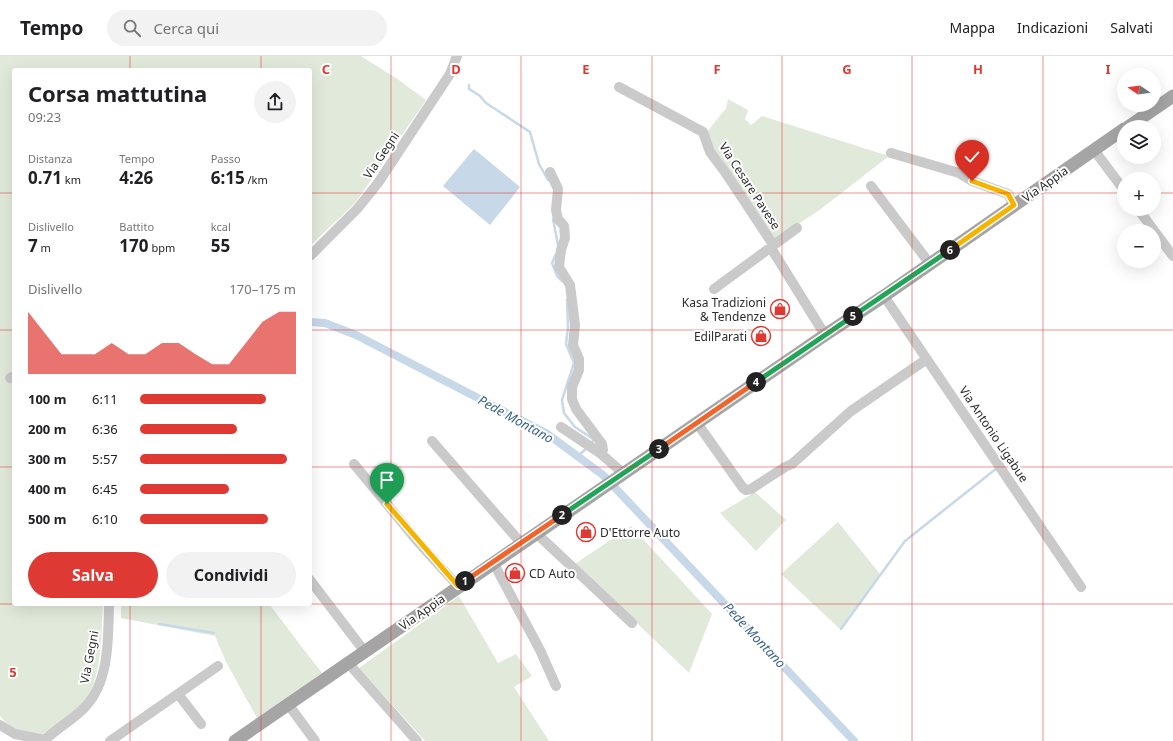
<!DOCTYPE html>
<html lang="it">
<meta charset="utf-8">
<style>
:root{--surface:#fff;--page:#f2f2f2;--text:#202124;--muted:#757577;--line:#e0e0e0;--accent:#df3933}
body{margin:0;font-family:"Noto Sans",sans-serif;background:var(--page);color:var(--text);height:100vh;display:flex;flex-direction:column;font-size:15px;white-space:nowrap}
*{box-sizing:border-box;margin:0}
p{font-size:13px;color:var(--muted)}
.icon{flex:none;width:22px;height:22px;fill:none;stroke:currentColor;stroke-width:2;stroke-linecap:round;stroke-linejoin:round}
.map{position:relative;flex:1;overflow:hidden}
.drawer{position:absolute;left:12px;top:12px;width:300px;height:538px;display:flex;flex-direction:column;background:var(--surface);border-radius:4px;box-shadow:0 4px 16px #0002}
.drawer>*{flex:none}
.needle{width:26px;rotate:283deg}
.controls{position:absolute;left:1117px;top:12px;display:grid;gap:8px}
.controls a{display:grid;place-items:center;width:44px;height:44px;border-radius:50%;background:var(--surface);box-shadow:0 4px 16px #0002;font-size:20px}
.pin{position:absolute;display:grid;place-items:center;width:34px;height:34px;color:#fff;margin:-41px -17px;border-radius:50% 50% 50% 0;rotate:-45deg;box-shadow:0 0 4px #0007}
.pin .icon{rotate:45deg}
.km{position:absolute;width:20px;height:20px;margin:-10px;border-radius:50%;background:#222;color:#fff;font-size:11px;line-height:20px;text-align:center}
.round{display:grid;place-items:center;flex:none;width:42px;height:42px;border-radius:21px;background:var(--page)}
.head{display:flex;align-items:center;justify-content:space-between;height:68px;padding:0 16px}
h1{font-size:22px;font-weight:700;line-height:30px}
.figures{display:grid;grid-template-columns:repeat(3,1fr);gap:6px;height:68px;padding:4px 16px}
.figures div{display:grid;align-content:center}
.figures b{font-size:17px;font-weight:700}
.figures small{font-size:11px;font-weight:400}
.figures p{font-size:11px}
.chart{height:112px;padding:8px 16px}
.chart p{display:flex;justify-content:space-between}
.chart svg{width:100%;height:72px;margin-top:4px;fill:var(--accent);opacity:.7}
.action{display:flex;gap:8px;margin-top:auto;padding:8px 16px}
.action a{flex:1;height:46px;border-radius:24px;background:var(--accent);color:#fff;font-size:16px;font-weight:700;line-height:46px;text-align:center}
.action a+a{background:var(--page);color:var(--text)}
ul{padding:0 16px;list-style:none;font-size:13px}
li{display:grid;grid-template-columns:64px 48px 1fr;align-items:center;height:30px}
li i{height:10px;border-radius:5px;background:var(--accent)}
header{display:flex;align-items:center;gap:24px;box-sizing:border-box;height:56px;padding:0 20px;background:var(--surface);border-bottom:1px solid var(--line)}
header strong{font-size:19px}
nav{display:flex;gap:22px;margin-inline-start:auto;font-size:14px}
.search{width:280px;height:36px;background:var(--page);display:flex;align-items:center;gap:10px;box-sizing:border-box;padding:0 14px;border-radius:22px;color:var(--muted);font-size:15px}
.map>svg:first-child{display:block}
.green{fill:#e1eada}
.water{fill:#c7d8e9}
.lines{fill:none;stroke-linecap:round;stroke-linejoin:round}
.stream{stroke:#c7d8e9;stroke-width:2.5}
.canal{stroke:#c7d8e9;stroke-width:8}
.minor{stroke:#cacaca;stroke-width:10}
.major{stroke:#a5a5a5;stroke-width:13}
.split-1-casing{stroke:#fff;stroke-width:8}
.split-2-casing{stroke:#fff;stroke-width:8}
.split-3-casing{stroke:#fff;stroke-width:8}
.split-4-casing{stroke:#fff;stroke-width:8}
.split-5-casing{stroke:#fff;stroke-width:8}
.split-6-casing{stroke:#fff;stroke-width:8}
.split-7-casing{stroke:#fff;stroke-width:8}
.split-1{stroke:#f5b400;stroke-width:5}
.split-2{stroke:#f0652b;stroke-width:5}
.split-3{stroke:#22a559;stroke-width:5}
.split-4{stroke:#f0652b;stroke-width:5}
.split-5{stroke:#22a559;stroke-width:5}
.split-6{stroke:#22a559;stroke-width:5}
.split-7{stroke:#f5b400;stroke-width:5}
.grid{fill:none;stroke:#df3933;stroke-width:1;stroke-opacity:0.55}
.labels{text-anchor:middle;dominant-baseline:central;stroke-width:4;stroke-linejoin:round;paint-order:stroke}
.street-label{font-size:12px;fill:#2d2d2d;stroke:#fff}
.poi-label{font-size:12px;fill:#2d2d2d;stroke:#fff;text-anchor:end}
.water-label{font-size:13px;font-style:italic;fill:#3e658b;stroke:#fff}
.grid-label{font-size:13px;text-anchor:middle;font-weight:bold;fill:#df3933;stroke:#fff;stroke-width:4;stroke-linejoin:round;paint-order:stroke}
</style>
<header>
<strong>Tempo</strong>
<div class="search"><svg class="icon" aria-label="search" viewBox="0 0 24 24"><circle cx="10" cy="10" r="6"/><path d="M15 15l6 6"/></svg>Cerca qui</div>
<nav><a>Mappa</a><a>Indicazioni</a><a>Salvati</a></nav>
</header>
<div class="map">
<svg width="1173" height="685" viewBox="0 0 1173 685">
<rect width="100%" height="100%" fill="#fff"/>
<path class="green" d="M 0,0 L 361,0 L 399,24 L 426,44 L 356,146 L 310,190 L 310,14 L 14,14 L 14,548 L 103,548 C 101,580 103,626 80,651 C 71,661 57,669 46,678 C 29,680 11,674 0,660 Z
M 728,43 L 748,54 L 745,63 L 751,69 L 762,60 L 889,100 L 821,153 L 773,185 L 711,94 L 707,76 L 726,52 Z
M 755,436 L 786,464 L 756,495 L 720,457 Z
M 838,466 L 880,518 L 840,573 L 781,518 Z
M 631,470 L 712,558 L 689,617 L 575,508 Z
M 459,540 L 498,607 L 516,598 L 532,620 L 514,631 L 549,685 L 425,685 L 359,612 Z
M 121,548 L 269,548 L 322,617 L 257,662 L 226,606 L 215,580 L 121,562 Z"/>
<path class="water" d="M 474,93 L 520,131 L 490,169 L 443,130 Z"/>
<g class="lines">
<path class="stream" d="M 469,29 L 469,33 L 480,40 L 486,47 L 530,76 L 539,108 L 548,124
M 553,163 L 558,189
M 556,198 L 552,207 L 557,220 L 562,225
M 567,244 L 568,271 L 566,288 L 574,307 L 562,344 L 564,357 L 575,371 L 593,383 L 592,388
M 578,400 L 588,391
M 159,568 L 214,577
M 841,573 L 905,485 L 997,412"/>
<path class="canal" d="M 310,266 L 325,267 L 356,279 L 546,377 L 603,419 L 854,685"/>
<path class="minor" d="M 619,31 L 703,76 L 710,96 L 725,116 L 772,187 L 771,192 L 825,279
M 1094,94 L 1124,134
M 891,97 L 959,117 L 972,125 L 1008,138 L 1014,149
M 550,116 L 558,133 L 556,154 L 558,163 L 564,170 L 565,182 L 561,194 L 559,211 L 570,229 L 575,269 L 573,289 L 579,303 L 579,314 L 572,331 L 572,343 L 576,353 L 602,388 L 603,394 L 600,397 L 624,418
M 871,130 L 930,208
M 1138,153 L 1173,200
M 310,200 L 358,152 L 378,127 L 450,18 L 457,0
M 714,233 L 797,172
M 884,240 L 1081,531
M 10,322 L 14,320
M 697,367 L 743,432 L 746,434 L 751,433 L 785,411 L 792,408 L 851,355 L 927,303
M 561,371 L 600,397
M 432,385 L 521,487
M 354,408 L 419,487 L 458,530
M 536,477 L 632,567
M 493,506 L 540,594 L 556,630
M 310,524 L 365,596
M 349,608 L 417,685
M 178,638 L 201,668
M 288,648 L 315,685
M 0,669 L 15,678 L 45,684
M 45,684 C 57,672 73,664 85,651 C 110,625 108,581 109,548
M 110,685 L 218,610"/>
<path class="major" d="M 1128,71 L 1173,40
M 235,685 L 825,279 L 884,240 L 1124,73"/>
</g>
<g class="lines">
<defs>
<path id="split-1" d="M 387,448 L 458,530 L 465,525"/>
<path id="split-2" d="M 465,525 L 562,459"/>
<path id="split-3" d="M 562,459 L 659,393"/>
<path id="split-4" d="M 659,393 L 756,326"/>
<path id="split-5" d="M 756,326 L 853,260"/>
<path id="split-6" d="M 853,260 L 950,194"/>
<path id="split-7" d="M 950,194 L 1014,149 L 1008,138 L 972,125"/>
</defs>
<use href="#split-1" class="split-1-casing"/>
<use href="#split-2" class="split-2-casing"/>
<use href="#split-3" class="split-3-casing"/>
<use href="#split-4" class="split-4-casing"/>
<use href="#split-5" class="split-5-casing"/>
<use href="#split-6" class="split-6-casing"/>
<use href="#split-7" class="split-7-casing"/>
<use href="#split-1" class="split-1"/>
<use href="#split-2" class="split-2"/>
<use href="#split-3" class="split-3"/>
<use href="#split-4" class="split-4"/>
<use href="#split-5" class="split-5"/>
<use href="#split-6" class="split-6"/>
<use href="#split-7" class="split-7"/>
</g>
<path class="grid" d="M 130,0 L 130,14M 261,0 L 261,14M 391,0 L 391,685M 521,0 L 521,685M 652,0 L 652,685M 782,0 L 782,685M 912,0 L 912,685M 1043,0 L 1043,685M 0,137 L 14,137M 310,137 L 1124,137M 1154,137 L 1173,137M 0,274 L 14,274M 310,274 L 1173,274M 0,411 L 14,411M 310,411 L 1173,411M 0,548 L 14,548M 14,548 L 310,548M 130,548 L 130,685M 261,548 L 261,685M 310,548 L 1173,548"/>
<defs>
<symbol id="shop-ring" viewBox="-11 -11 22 22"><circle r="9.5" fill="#fff" stroke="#df3933" stroke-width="1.5"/><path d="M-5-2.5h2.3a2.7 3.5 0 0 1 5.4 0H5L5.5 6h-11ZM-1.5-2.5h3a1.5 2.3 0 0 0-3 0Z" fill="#df3933"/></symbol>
</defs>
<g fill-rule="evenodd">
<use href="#shop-ring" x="769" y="242" width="22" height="22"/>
<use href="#shop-ring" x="750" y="269" width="22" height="22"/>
<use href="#shop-ring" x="575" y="465" width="22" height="22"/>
<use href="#shop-ring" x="504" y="506" width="22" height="22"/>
</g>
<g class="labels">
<g class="street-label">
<text transform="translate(381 99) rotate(-56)">Via Gegni</text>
<text transform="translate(1045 128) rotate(-35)">Via Appia</text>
<text transform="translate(750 130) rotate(57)">Via Cesare Pavese</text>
<text transform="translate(994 378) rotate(56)">Via Antonio Ligabue</text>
<text transform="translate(422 556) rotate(-35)">Via Appia</text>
<text transform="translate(89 601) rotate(-79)">Via Gegni</text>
</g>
<g class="poi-label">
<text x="766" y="246">Kasa Tradizioni<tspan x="766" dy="14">&amp; Tendenze</tspan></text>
<text x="747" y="280">EdilParati</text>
<text x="600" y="476" text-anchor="start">D'Ettorre Auto</text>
<text x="529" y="517" text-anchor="start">CD Auto</text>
</g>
<g class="water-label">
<text transform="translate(516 363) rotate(29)">Pede Montano</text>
<text transform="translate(755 579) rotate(47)">Pede Montano</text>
</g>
</g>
<g class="grid-label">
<text x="326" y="18">C</text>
<text x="456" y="18">D</text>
<text x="586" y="18">E</text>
<text x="717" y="18">F</text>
<text x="847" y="18">G</text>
<text x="978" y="18">H</text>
<text x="1108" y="18">I</text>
<text x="13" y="621">5</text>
</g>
</svg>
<div class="controls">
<a><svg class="needle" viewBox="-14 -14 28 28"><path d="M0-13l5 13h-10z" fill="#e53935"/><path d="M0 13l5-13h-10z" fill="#757577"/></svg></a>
<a><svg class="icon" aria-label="layers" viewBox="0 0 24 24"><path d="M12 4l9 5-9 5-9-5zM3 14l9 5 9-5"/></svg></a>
<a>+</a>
<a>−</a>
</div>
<div class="pin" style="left:387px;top:448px;background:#1e9e55"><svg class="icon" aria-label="arrive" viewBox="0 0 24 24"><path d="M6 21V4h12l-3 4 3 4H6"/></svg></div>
<div class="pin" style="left:972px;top:125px;background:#d93025"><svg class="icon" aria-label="check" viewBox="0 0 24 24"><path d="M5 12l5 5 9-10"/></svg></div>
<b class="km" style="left:465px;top:525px">1</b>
<b class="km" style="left:562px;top:459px">2</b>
<b class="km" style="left:659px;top:393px">3</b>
<b class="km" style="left:756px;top:326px">4</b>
<b class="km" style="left:853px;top:260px">5</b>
<b class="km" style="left:950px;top:194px">6</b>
<section class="drawer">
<div class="head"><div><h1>Corsa mattutina</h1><p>09:23</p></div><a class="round"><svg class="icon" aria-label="share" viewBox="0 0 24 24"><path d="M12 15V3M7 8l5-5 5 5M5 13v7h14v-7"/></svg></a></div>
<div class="figures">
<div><p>Distanza</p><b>0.71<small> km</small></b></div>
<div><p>Tempo</p><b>4:26</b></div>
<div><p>Passo</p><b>6:15<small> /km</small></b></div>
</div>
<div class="figures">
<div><p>Dislivello</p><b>7<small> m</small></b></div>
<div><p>Battito</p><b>170<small> bpm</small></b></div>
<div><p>kcal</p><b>55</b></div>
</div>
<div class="chart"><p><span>Dislivello</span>170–175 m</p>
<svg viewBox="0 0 160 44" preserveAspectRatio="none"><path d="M0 44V6L10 19L20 32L30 32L40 32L50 25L60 32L70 32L80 25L90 25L100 32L110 38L120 38L130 25L140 12L150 6L160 6V44z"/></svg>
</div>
<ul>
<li><b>100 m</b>6:11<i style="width:81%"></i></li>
<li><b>200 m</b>6:36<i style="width:62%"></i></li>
<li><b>300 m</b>5:57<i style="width:94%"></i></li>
<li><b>400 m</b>6:45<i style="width:57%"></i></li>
<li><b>500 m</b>6:10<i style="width:82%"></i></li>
</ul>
<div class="action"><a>Salva</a><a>Condividi</a></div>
</section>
</div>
